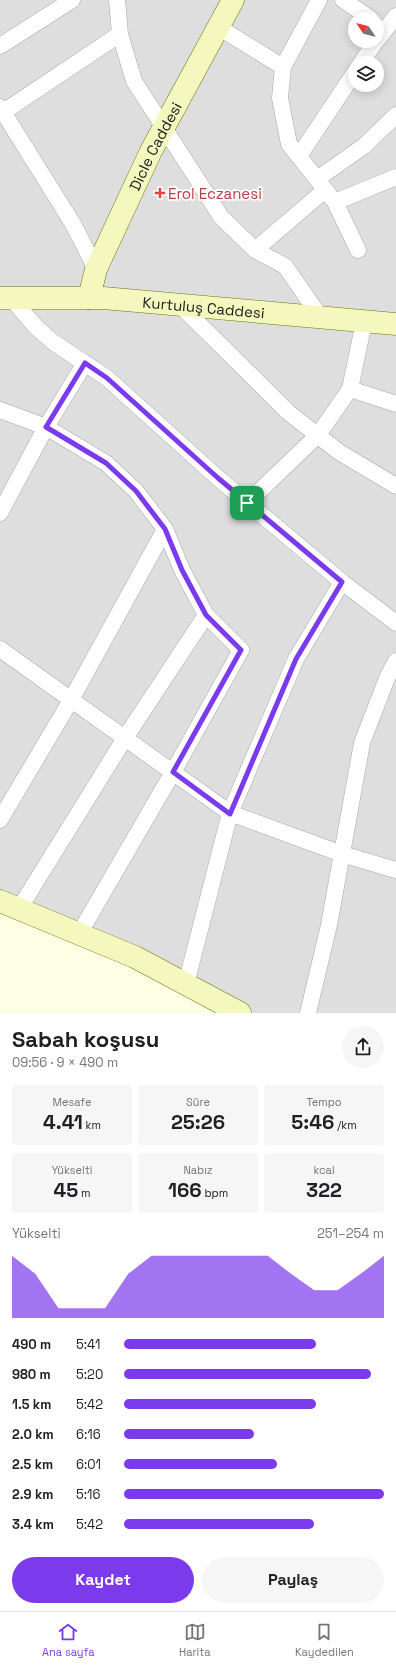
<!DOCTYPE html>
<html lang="tr">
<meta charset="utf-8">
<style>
:root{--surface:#fff;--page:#f6f6f6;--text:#202124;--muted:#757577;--line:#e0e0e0;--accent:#7c3aed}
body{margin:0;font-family:"Space Grotesk",sans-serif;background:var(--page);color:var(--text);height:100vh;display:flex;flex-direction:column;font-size:15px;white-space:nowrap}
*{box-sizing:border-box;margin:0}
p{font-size:13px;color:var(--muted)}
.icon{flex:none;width:22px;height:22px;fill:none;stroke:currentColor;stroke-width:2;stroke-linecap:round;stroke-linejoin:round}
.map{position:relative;height:1013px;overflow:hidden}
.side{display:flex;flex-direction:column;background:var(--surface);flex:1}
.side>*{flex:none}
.needle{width:26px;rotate:305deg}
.fabs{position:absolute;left:348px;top:12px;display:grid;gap:8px}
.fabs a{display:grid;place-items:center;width:36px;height:36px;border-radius:50%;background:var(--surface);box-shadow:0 2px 10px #0003;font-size:20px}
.pin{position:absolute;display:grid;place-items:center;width:34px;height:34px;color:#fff;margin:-17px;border-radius:8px;box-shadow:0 2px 6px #0006}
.round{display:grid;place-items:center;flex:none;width:42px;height:42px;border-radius:21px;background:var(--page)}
.head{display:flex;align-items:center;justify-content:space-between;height:68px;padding:0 12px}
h1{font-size:22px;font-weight:700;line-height:30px}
.stats{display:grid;grid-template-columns:repeat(3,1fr);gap:6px;height:68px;padding:4px 12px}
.stats div{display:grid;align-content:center;border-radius:4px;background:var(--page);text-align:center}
.stats b{font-size:20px;font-weight:700}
.stats small{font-size:11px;font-weight:400}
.stats p{font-size:11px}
.chart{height:112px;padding:8px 12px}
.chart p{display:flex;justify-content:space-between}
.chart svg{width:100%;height:72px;margin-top:4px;fill:var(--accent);opacity:.7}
.action{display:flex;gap:8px;margin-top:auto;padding:8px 12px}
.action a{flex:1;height:46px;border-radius:24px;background:var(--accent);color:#fff;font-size:16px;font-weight:700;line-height:46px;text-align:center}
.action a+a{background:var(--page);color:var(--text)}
ul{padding:0 12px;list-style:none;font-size:13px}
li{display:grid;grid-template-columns:64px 48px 1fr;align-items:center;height:30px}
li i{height:10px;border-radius:5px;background:var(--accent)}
.tab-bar{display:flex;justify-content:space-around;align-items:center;height:56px;border-top:1px solid var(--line);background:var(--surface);font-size:11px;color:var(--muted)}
.tab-bar a{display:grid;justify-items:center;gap:2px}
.tab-bar .active{color:var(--accent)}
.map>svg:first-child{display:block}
.residential{fill:#dfdede;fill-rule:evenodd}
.education{fill:#fefee4}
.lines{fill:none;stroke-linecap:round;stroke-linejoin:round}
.street-casing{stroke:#a8a8a8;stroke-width:17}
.secondary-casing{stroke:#697808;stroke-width:23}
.street{stroke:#fff;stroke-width:16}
.secondary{stroke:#f4f8bf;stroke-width:22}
.route-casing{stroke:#fff;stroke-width:8}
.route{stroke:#7c3aed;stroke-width:5}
.health-dot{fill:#e0444e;stroke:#fff;stroke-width:1.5}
.labels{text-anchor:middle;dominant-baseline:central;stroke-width:3.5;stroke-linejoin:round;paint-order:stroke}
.street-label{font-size:15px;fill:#212121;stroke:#fff}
.health-label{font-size:15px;fill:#be3a42;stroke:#fff;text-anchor:start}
</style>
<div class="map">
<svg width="396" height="1013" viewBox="0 0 396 1013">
<rect width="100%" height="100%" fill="#f1eee8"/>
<path class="residential" d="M 0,0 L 396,0 L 396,1013 L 0,1013 ZM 355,19 L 377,19 L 377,41 L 355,41 ZM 355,63 L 377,63 L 377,85 L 355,85 Z"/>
<path class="education" d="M 0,911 L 157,979 L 215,1013 L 0,1013 Z"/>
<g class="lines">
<defs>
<path id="street" d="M 117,0 L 120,34 L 134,81 L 197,179 L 221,217 L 255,250 L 285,266 L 321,318
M 319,0 L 283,67 L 280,98 L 289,144 L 335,202 L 358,250
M 343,0 L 371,19
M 218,27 L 283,67
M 377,40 L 396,16
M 0,46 L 72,0
M 361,63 L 376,41
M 0,107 L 73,224 L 96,269
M 3,112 L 120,34
M 299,156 L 355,72
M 317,179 L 364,146 L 396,115
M 335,202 L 396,177
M 255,250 L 325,190
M 11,298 L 36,327 L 53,342 L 107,378 L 218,478 L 342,582 L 396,623
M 180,305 L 289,413 L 339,452 L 396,486
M 350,389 L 396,404
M 0,410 L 46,427 L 85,363
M 247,503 L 318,435 L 350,389 L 364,322
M 0,513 L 46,427 L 106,463 L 136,491 L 165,529
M 0,649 L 230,813 L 342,854 L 396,870
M 0,820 L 71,700 L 165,529 L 182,570 L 206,615 L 241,650 L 173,772 L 79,934
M 19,909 L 125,738 L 206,615
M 186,984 L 230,813 L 296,659 L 342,582
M 308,1013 L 329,925 L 362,743 L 387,678 L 396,661"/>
<g id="secondary">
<path id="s1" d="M 0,298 L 103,298 L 396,324"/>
<path id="s2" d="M 89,298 L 96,269 L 151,151 L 233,0"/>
<path d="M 0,901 L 135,957 L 240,1013"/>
</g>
</defs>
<use href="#street" class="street-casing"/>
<use href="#secondary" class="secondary-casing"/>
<use href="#street" class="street"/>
<use href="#secondary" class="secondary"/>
</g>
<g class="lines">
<defs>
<path id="route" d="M 85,363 L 107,378 L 218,478 L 342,582 L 296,659 L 230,814 L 173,772 L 241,650 L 206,615 L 182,570 L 165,529 L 136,491 L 106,463 L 46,427 Z"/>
</defs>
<use href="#route" class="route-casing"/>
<use href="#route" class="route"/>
</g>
<path class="health-dot" d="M158 187h4v4h4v4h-4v4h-4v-4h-4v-4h4z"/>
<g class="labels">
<g class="street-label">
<text stroke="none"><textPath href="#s2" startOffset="166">Dicle Caddesi</textPath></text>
<text stroke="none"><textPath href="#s1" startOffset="204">Kurtuluş Caddesi</textPath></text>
</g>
<g class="health-label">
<text x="168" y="193">Erol Eczanesi</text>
</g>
</g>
</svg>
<div class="fabs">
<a><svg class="needle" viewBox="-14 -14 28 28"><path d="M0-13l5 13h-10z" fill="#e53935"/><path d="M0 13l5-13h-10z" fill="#757577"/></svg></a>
<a><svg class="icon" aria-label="layers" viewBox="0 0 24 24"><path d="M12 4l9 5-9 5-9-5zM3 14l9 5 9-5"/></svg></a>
</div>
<div class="pin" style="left:247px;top:503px;background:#1e9e55"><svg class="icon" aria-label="arrive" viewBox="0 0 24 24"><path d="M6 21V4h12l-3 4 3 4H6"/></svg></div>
</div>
<section class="side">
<div class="head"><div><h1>Sabah koşusu</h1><p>09:56 · 9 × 490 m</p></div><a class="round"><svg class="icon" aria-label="share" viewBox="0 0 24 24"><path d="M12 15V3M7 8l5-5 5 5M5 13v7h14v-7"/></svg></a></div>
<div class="stats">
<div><p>Mesafe</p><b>4.41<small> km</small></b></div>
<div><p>Süre</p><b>25:26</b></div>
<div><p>Tempo</p><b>5:46<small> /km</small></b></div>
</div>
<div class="stats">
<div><p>Yükselti</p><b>45<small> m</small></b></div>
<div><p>Nabız</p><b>166<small> bpm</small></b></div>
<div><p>kcal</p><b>322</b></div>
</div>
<div class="chart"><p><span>Yükselti</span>251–254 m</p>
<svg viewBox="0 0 160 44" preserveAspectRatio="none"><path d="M0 44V6L10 17L20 38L30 38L40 38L50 17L60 6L70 6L80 6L90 6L100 6L110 6L120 17L130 27L140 27L150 17L160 6V44z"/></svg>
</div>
<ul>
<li><b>490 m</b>5:41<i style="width:74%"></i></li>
<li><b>980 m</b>5:20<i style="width:95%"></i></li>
<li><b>1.5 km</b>5:42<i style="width:74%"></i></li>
<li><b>2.0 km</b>6:16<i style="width:50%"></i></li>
<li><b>2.5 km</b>6:01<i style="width:59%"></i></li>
<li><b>2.9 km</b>5:16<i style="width:100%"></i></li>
<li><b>3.4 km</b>5:42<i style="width:73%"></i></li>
</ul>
<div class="action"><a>Kaydet</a><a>Paylaş</a></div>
</section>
<nav class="tab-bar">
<a class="active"><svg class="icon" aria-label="home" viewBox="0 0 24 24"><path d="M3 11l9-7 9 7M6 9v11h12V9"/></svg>Ana sayfa</a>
<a><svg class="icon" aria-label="map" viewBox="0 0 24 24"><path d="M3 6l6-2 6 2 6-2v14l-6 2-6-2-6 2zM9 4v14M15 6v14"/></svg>Harita</a>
<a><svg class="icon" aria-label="saved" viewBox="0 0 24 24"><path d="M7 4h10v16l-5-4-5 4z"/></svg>Kaydedilen</a>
</nav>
